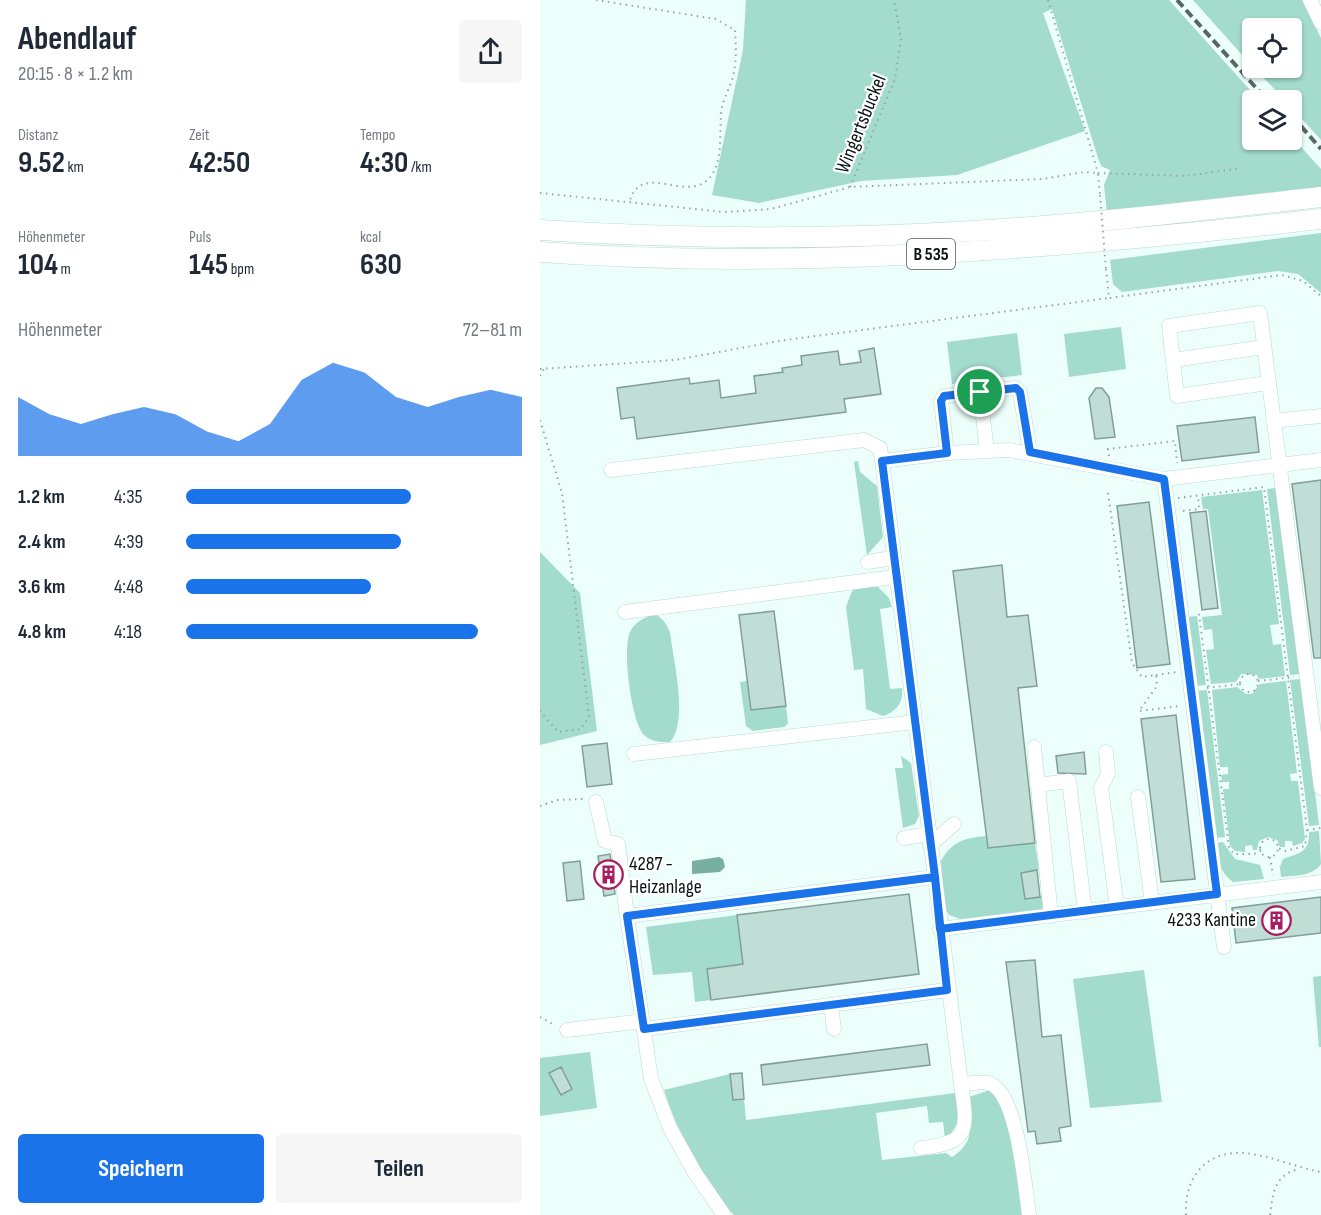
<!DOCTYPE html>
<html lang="de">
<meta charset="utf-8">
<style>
:root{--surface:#fff;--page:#f6f6f7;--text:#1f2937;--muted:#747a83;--accent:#1a73e8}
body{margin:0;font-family:"Sofia Sans Condensed",sans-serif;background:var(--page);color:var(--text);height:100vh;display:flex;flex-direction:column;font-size:22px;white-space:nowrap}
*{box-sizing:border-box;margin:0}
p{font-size:20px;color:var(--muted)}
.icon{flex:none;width:33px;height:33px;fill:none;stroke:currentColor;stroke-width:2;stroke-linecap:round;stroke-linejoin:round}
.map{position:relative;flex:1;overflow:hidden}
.sheet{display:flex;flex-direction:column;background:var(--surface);width:540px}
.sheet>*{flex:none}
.controls{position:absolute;left:702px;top:18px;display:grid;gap:12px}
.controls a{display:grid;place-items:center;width:60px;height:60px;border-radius:6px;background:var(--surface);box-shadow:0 2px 4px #0004;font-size:30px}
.pin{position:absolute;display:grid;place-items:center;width:51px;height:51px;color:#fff;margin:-26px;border:3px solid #fff;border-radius:50%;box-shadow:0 2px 6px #0007}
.round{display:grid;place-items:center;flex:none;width:63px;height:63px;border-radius:6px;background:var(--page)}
.headline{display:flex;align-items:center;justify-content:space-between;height:102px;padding:0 18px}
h1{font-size:33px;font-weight:700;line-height:45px}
.metrics{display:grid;grid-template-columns:repeat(3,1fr);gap:9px;height:102px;padding:6px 18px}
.metrics div{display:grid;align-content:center}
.metrics b{font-size:30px;font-weight:700}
.metrics small{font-size:16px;font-weight:400}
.metrics p{font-size:16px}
.chart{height:168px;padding:12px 18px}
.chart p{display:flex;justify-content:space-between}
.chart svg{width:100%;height:108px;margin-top:6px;fill:var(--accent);opacity:.7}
.action{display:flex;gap:12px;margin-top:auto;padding:12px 18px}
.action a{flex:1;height:69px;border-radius:6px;background:var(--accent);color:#fff;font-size:24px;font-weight:700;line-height:69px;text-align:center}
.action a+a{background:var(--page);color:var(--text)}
ul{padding:0 18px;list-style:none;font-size:20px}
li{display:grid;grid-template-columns:96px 72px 1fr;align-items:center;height:45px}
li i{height:15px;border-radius:8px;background:var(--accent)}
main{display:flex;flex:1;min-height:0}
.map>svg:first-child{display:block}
.green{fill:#a3dbcd}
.water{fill:#78afa2}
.building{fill:#c0ded6;stroke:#829f97;stroke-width:1.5}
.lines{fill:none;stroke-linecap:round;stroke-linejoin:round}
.minor-casing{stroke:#bbd9d1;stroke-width:15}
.highway-casing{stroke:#bbd9d1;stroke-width:21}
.path{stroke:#96a6a3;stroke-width:2;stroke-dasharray:1.5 4.5;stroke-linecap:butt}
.minor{stroke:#fff;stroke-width:14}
.highway{stroke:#fff;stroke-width:20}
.rail{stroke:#596763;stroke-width:4;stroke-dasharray:9 4.5;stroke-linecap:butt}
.path-bridge{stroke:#96a6a3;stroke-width:2;stroke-dasharray:1.5 4.5;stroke-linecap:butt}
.route-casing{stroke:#fff;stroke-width:12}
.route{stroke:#1a73e8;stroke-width:8}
.labels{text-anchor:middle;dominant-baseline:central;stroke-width:4.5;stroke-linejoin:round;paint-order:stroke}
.shield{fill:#fff;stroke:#535a59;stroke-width:1.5}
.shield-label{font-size:18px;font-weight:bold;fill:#091412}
.street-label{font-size:20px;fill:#091412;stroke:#fff}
.poi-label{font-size:20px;fill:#091412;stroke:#fff;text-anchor:start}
</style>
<main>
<section class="sheet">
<div class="headline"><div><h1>Abendlauf</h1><p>20:15 · 8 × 1.2 km</p></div><a class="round"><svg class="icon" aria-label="share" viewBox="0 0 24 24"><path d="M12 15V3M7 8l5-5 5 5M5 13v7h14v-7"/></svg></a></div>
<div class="metrics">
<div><p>Distanz</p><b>9.52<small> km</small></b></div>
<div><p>Zeit</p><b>42:50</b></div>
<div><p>Tempo</p><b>4:30<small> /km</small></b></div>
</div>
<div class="metrics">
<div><p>Höhenmeter</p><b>104<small> m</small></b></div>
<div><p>Puls</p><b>145<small> bpm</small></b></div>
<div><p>kcal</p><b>630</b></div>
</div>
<div class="chart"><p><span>Höhenmeter</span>72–81 m</p>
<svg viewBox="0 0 160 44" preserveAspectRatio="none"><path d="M0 44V20L10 27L20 31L30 27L40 24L50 27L60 34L70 38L80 31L90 13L100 6L110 10L120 20L130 24L140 20L150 17L160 20V44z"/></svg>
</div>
<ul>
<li><b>1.2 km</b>4:35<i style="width:67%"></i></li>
<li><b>2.4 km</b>4:39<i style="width:64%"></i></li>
<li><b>3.6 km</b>4:48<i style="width:55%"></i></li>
<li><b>4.8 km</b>4:18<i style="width:87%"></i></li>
</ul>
<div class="action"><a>Speichern</a><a>Teilen</a></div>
</section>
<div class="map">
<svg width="781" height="1215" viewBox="0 0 781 1215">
<rect width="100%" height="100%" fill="#ecfffa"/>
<path class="green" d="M 206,0 L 629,0 L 719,100 L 712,100 L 712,140 L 752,140 L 752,137 L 781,169 L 781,189 L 567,213 L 564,185 L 570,170 L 561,166 L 558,158 L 512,9 L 503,13 L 545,131 L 417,175 L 321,181 L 219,203 L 172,195 L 203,50 Z
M 653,0 L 762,0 L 781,38 L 781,140 L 752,108 L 752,100 L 745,100 L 714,68 L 752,68 L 752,28 L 712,28 L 712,66 Z
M 781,233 L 781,293 L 758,274 L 738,271 L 582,292 L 573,284 L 570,260 Z
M 581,327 L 586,369 L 529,377 L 524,334 Z
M 477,333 L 482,375 L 412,384 L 407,342 Z
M 318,461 L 320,472 L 337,486 L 343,537 L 327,555 L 314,462 Z
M 735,488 L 736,493 L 760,674 L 750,675 L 727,489 Z
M 722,490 L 739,624 L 730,625 L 733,645 L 741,644 L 745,676 L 719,679 L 717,675 L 701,674 L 696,682 L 671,684 L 666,650 L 674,649 L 672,629 L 664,630 L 662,617 L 682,615 L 668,509 L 663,509 L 661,497 Z
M 0,552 L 40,593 L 57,731 L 0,745 Z
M 321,586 L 338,587 L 349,598 L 352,607 L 340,609 L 350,689 L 362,688 C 364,702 356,712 343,716 L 326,709 L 323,669 L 314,670 L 306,607 L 312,591 Z
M 116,614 L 124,621 L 130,632 C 133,660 149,720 130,742 C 121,742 111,742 104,735 C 91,722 82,648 90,632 C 95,621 106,617 116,614 Z
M 657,616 L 666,685 L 656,686 L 647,617 Z
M 761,679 L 779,825 L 769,826 L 750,680 Z
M 207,681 L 211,710 L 246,706 L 248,724 L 244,727 L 213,731 L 206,726 L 200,682 Z
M 746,681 L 757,773 L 750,774 L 751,781 L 758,781 L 765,839 L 762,843 L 753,846 L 752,841 L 745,841 L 745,847 L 740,847 L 737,840 L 728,837 L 719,841 L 717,850 L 713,850 L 712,845 L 705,846 L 705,852 L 695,851 L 690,846 L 683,789 L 689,789 L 689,782 L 682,782 L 681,775 L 688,774 L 688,767 L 680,767 L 672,690 L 697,687 L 706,694 L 712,694 L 720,684 Z
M 667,690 L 685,837 L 675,838 L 656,691 Z
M 361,756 L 371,763 L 379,816 L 375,824 L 363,828 L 355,768 L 363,768 Z
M 779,831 L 781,864 C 772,877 755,875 741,877 L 740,867 L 743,859 C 759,853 770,852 769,832 Z
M 446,836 L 448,848 L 495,843 L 499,870 L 481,873 L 485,898 L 502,896 L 503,911 L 423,920 L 409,915 L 404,906 L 401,861 C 412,841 425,838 446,836 Z
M 683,842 L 695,859 L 720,865 L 724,879 L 693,882 C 679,871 678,860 675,843 Z
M 197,915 L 360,944 L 167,969 L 171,1000 L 155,1002 L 152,972 L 113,975 L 106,927 Z
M 604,970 L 622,1102 L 550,1108 L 533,979 Z
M 781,976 L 781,1047 L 779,1047 L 773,977 Z
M 50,1052 L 57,1108 L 0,1116 L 0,1058 Z
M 190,1074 L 193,1100 L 204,1099 L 206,1120 L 415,1093 C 420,1113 421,1126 405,1139 L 403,1122 L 389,1123 L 387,1106 L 336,1113 L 342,1160 L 406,1153 L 412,1157 C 439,1139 427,1124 429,1097 L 450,1090 C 477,1116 478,1180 483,1215 L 194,1215 C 161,1179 139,1136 124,1090 Z"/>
<path class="water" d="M 179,857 L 183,859 L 185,867 L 180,872 L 152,874 L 152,861 Z"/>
<path class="building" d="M 334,348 L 341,394 L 304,399 L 306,412 L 97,439 L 94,417 L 81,419 L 77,388 L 149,378 L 150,384 L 179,380 L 181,398 L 216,393 L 214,376 L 243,372 L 242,368 L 262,365 L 261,356 L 298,351 L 300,365 L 321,362 L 319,351 Z
M 556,388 L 562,388 L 569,397 L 575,437 L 555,439 L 549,398 Z
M 715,417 L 719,452 L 642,461 L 637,426 Z
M 781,480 L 781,658 L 774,658 L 752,484 Z
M 609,502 L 630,664 L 597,668 L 577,506 Z
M 666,511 L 678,608 L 662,610 L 650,513 Z
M 462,565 L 467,617 L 488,615 L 497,686 L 478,688 L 495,843 L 448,848 L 413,571 Z
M 234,611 L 246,706 L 211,710 L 199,615 Z
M 636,715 L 655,879 L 621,882 L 601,719 Z
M 67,743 L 72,784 L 47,787 L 42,746 Z
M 544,752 L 546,774 L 518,773 L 516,756 Z
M 70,854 L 75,894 L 64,896 L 58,856 Z
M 40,861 L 44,899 L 27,901 L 23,863 Z
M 497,870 L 500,897 L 485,899 L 481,873 Z
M 369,894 L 379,974 L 171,1000 L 167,969 L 203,964 L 197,915 Z
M 781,897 L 781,933 L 696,943 L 692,908 Z
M 495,960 L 502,1037 L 521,1035 L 531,1126 L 519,1128 L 521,1141 L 497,1144 L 495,1131 L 488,1132 L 466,962 Z
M 387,1044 L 390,1065 L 223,1085 L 221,1065 Z
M 21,1067 L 32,1089 L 21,1095 L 9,1073 Z
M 202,1073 L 204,1099 L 193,1100 L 190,1074 Z"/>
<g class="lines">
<defs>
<path id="minor" d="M 770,0 L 781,23
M 633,360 L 724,347
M 728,383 L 637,396 L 629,326 L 720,313 L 781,788
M 440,392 L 447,451
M 733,421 L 781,416
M 407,453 L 401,401 L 404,396 L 476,388 L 480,392 L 490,452
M 71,470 L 324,440 L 340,448 L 342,461
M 624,479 L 684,947
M 328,562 L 352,558
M 85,612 L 354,577
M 494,747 L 511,916
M 566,752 L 568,774 L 561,787 L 577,907
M 94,754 L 375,722
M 497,785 L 529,781 L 545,912
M 598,797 L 612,903
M 56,802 L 65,841 L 78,844 L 87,916
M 364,838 L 389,834
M 390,845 L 414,824
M 395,877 L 421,1084 C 429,1084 442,1081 449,1083 C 478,1093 485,1188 489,1215
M 400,929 L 781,882
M 291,1005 L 294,1029
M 104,1029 L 407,990
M 27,1030 L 103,1021
M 381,1148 C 430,1143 428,1130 421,1084
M 184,1215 L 155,1173 L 130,1128 L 111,1079 L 87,916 L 395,877 L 342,461 L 407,453 L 469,450 L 624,479 L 781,460"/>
<path id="highway" d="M 0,230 C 144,239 288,240 432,231 C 549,224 665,210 781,197
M 0,252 C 261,271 522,248 781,219"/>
</defs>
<use href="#minor" class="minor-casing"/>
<use href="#highway" class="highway-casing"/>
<path class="path" d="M 56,0 L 176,19 L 195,30 C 196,47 197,64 192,80 C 189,89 184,98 182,107 C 178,128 186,167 165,182 C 141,199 100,162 89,203
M 508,0 L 558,173 L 645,176 L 701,168
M 310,187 L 355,79 L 361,39 L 354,0
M 0,193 L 184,212 L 231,209 L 310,187 L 502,179 L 545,172 L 558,173 L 560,195
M 566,269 L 569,298 L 742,275 L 763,281 L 781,296
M 0,369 L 135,360 L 245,340 L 569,298
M 0,376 L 4,369
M 0,420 L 22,493 L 49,717 L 41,729 L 18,732 L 0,711
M 569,456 L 568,449 L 635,441 L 637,463
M 568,493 L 592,663 L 602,677 L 616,675 L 617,686 L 599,711 L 640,706
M 638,498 L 724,487 L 767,830 L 765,846 L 745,851 L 738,848
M 643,511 L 659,509 L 658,496
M 659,614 L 689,847 L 694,854 L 714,854 L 721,851
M700 683a9 9 0 1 1 18 0a9 9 0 1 1-18 0Z
M 616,675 L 637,672
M 718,681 L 754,677
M 667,688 L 700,684
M 0,806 L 17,800 L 44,799
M 767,830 L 781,828
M720 848a9 9 0 1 1 18 0a9 9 0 1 1-18 0Z
M 730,857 L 733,875
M 0,1017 L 14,1025
M 646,1215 C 644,1171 673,1145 717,1155 C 739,1159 759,1168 781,1172
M 730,1215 C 733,1193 734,1175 759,1169"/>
<use href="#minor" class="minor"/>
<use href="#highway" class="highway"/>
<path class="rail" d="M 637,0 L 727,100
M 752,116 L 781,149"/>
<path class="path-bridge" d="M 560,195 L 566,269"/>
</g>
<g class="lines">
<defs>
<path id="route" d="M 440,392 L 404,396 L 401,401 L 407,453 L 342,461 L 395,877 L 407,990 L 104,1029 L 87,916 L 395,877 L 400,929 L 677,894 L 624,479 L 490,452 L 480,392 L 476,388 L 440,392"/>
</defs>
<use href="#route" class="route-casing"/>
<use href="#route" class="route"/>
</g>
<defs>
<symbol id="building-ring" viewBox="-11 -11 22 22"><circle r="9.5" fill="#fff" stroke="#a81d5f" stroke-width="1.5"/><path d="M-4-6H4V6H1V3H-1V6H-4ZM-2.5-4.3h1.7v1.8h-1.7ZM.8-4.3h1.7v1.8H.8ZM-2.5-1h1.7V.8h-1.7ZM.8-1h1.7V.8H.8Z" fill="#a81d5f"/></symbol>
</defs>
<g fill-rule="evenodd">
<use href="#building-ring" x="52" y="858" width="33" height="33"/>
<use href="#building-ring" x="720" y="904" width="33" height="33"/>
</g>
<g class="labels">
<rect class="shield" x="367" y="239" width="48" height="30" rx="4.5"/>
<g class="shield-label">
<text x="391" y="254">B 535</text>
</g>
<g class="street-label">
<text transform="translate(321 124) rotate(-68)">Wingertsbuckel</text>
</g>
<g class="poi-label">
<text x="89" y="864">4287 -<tspan x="89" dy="23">Heizanlage</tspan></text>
<text x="716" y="920" text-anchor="end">4233 Kantine</text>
</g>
</g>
</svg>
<div class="controls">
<a><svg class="icon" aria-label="locate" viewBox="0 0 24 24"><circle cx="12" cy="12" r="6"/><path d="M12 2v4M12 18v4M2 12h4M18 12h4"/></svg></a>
<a><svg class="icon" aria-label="layers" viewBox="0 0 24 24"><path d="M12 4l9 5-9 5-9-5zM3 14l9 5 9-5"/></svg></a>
</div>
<div class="pin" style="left:440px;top:392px;background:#1e9e55"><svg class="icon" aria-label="arrive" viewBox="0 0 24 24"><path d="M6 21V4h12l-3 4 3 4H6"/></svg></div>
</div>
</main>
